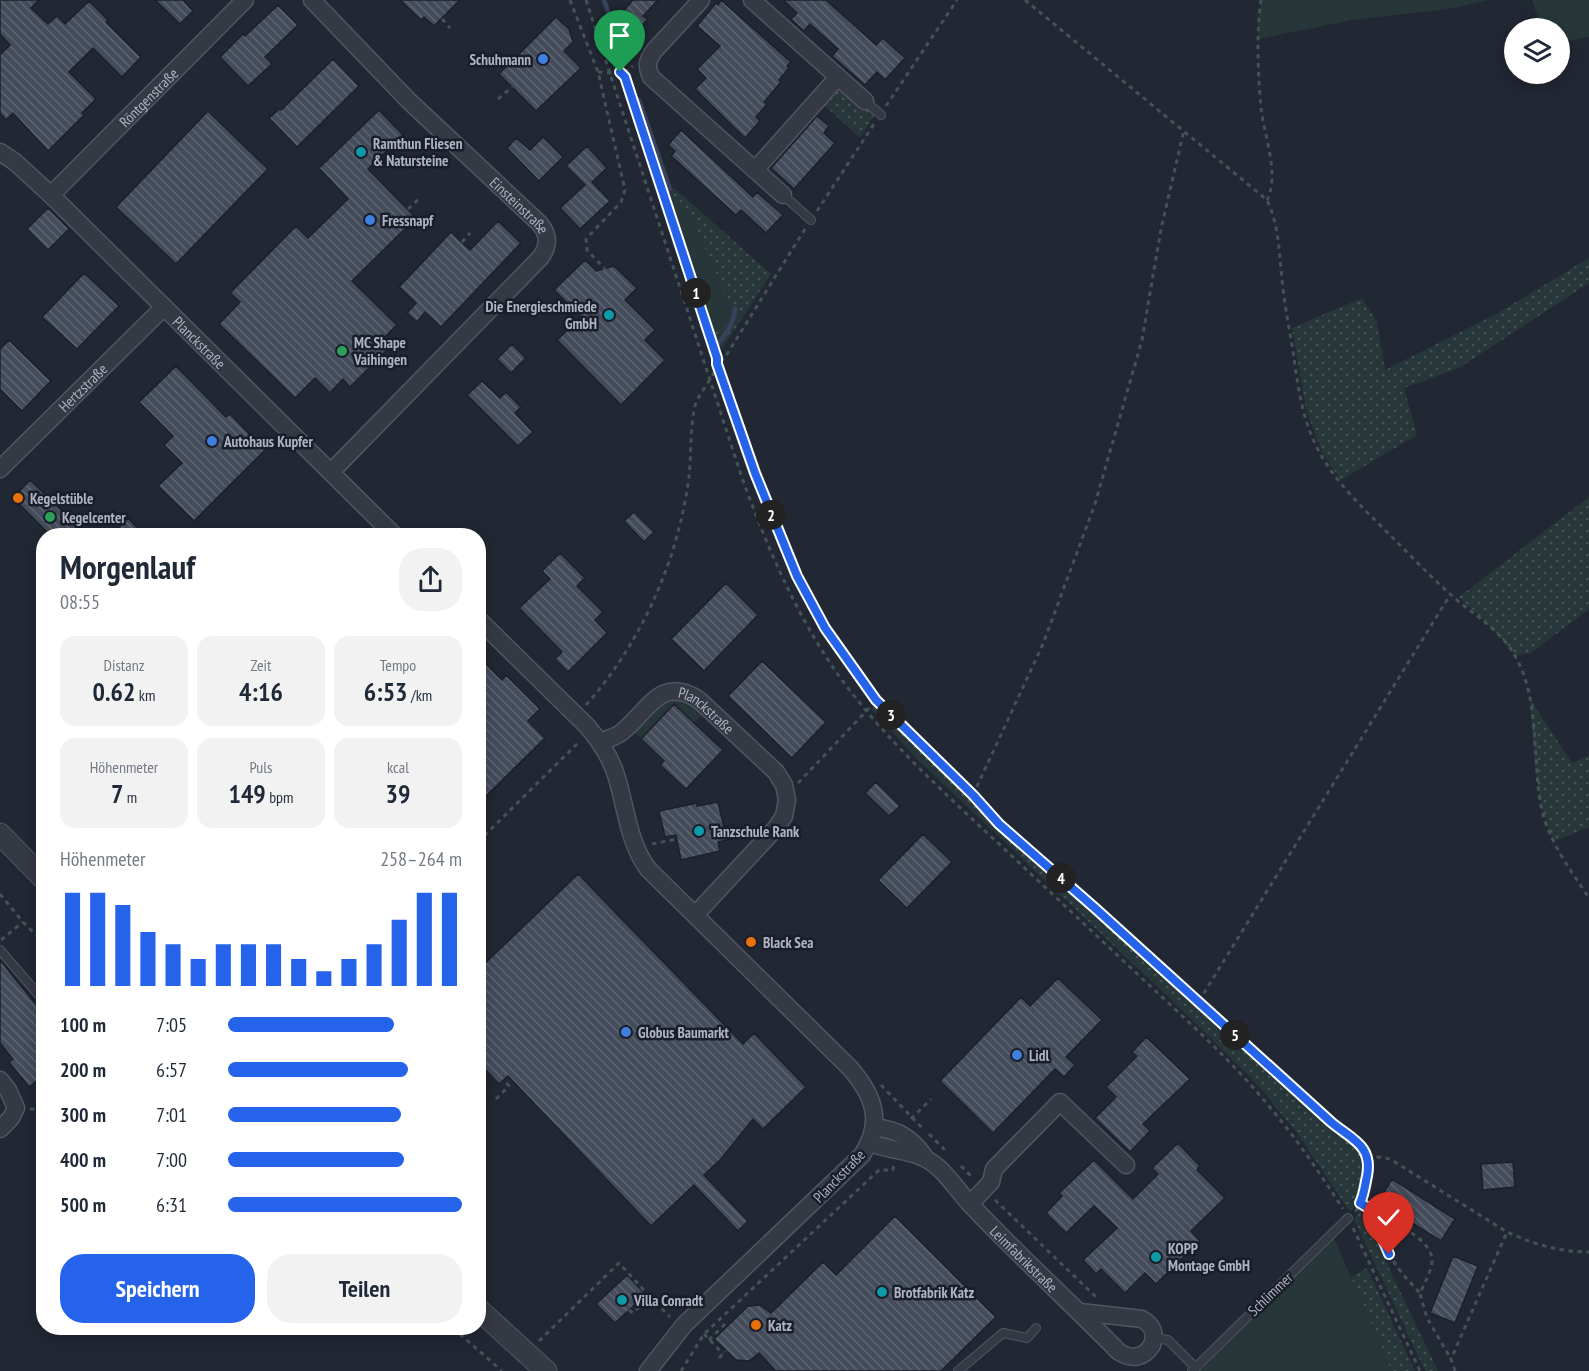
<!DOCTYPE html>
<html lang="de">
<meta charset="utf-8">
<style>
:root{--surface:#fff;--page:#f2f2f3;--text:#1f2937;--muted:#747a83;--accent:#2563eb}
body{margin:0;font-family:"PT Sans Narrow",sans-serif;background:var(--page);color:var(--text);height:100vh;display:flex;flex-direction:column;font-size:22px;white-space:nowrap}
*{box-sizing:border-box;margin:0}
p{font-size:20px;color:var(--muted)}
.icon{flex:none;width:33px;height:33px;fill:none;stroke:currentColor;stroke-width:2;stroke-linecap:round;stroke-linejoin:round}
.map{position:relative;flex:1;overflow:hidden}
.sheet{position:absolute;left:36px;top:528px;width:450px;height:807px;display:flex;flex-direction:column;background:var(--surface);border-radius:24px;box-shadow:0 3px 15px #0003}
.sheet>*{flex:none}
.tools{position:absolute;left:1504px;top:18px;display:grid;gap:12px}
.tools a{display:grid;place-items:center;width:66px;height:66px;border-radius:50%;background:var(--surface);box-shadow:0 3px 15px #0003;font-size:30px}
.pin{position:absolute;display:grid;place-items:center;width:51px;height:51px;color:#fff;margin:-62px -26px;border-radius:50% 50% 50% 0;rotate:-45deg;box-shadow:0 0 6px #0007}
.pin .icon{rotate:45deg}
.km{position:absolute;width:30px;height:30px;margin:-15px;border-radius:50%;background:#222;color:#fff;font-size:16px;line-height:30px;text-align:center}
.round{display:grid;place-items:center;flex:none;width:63px;height:63px;border-radius:24px;background:var(--page)}
.overview{display:flex;align-items:center;justify-content:space-between;height:102px;padding:0 24px}
h1{font-size:33px;font-weight:700;line-height:45px}
.figures{display:grid;grid-template-columns:repeat(3,1fr);gap:9px;height:102px;padding:6px 24px}
.figures div{display:grid;align-content:center;border-radius:15px;background:var(--page);text-align:center}
.figures b{font-size:26px;font-weight:700}
.figures small{font-size:16px;font-weight:400}
.figures p{font-size:16px}
.chart{height:168px;padding:12px 24px}
.chart p{display:flex;justify-content:space-between}
.chart svg{width:100%;height:108px;margin-top:6px;stroke:var(--accent);stroke-width:6}
.primary-button{display:flex;gap:12px;margin-top:auto;padding:12px 24px}
.primary-button a{flex:1;height:69px;border-radius:24px;background:var(--accent);color:#fff;font-size:24px;font-weight:700;line-height:69px;text-align:center}
.primary-button a+a{background:var(--page);color:var(--text)}
ul{padding:0 24px;list-style:none;font-size:20px}
li{display:grid;grid-template-columns:96px 72px 1fr;align-items:center;height:45px}
li i{height:15px;border-radius:8px;background:var(--accent)}
.map>svg:first-child{display:block}
.grass{fill:url(#grass-dots)}
.green{fill:#273739}
.lines{fill:none;stroke-linecap:round;stroke-linejoin:round}
.stream{stroke:#37435b;stroke-width:4.5}
.building{fill:url(#building-back-hatch);stroke:#1b202b;stroke-width:1.5}
.service-casing{stroke:#515662;stroke-width:10}
.minor-casing{stroke:#515662;stroke-width:19}
.tertiary-casing{stroke:#515662;stroke-width:23}
.path{stroke:#445256;stroke-width:3;stroke-dasharray:4.5 4.5;stroke-linecap:butt}
.service{stroke:#343944;stroke-width:8}
.minor{stroke:#343944;stroke-width:16}
.tertiary{stroke:#343944;stroke-width:21}
.route-casing{stroke:#fff;stroke-width:12}
.route{stroke:#2563eb;stroke-width:8}
.shop-dot{fill:#3f7fe0;stroke:#191e29;stroke-width:2}
.culture-dot{fill:#0f9aa8;stroke:#191e29;stroke-width:2}
.leisure-dot{fill:#2e9e5b;stroke:#191e29;stroke-width:2}
.food-dot{fill:#e8710a;stroke:#191e29;stroke-width:2}
.labels{text-anchor:middle;dominant-baseline:central;stroke-width:5;stroke-linejoin:round;paint-order:stroke}
.poi-label{font-size:15px;font-weight:bold;fill:#aeb3c1;stroke:#191e29;text-anchor:start}
.street-label{font-size:15px;fill:#aeb3c1;stroke:#191e29}
</style>
<div class="map">
<svg width="1589" height="1371" viewBox="0 0 1589 1371">
<defs>
<pattern id="grass-dots" width="8" height="8" patternUnits="userSpaceOnUse" patternTransform="scale(1.5)"><rect width="8" height="8" fill="#273739"/><path d="M2 2h.1M6 6h.1" fill="none" stroke="#445254" stroke-width="1.8" stroke-linecap="round"/></pattern>
<pattern id="building-back-hatch" width="6" height="6" patternUnits="userSpaceOnUse" patternTransform="scale(1.5)"><rect width="6" height="6" fill="#444c5b"/><path d="M-1 5l2 2M0 0l6 6M5-1l2 2" fill="none" stroke="#5c6371"/></pattern>
</defs>
<rect width="100%" height="100%" fill="#212733"/>
<path class="grass" d="M 838,81 L 875,114 L 860,138 L 820,101 Z
M 674,188 L 771,274 L 722,349 L 711,326 L 718,328 L 667,190 Z
M 1589,258 L 1589,283 L 1459,368 L 1404,388 L 1417,435 L 1341,480 L 1323,454 L 1306,410 L 1292,328 L 1362,298 L 1377,322 L 1385,370 L 1498,313 Z
M 1589,497 L 1589,609 L 1531,653 L 1515,656 L 1499,635 L 1459,597 Z
M 1530,699 L 1572,763 L 1589,755 L 1589,827 L 1553,842 L 1542,809 L 1536,774 Z
M 876,704 L 970,797 L 994,825 L 1329,1124 C 1353,1144 1369,1146 1362,1181 C 1360,1193 1358,1202 1350,1212 L 1297,1133 L 1256,1083 L 1184,1012 L 919,761 L 871,709 Z
M 1361,1209 L 1438,1371 L 1425,1371 L 1354,1219 Z
M 1367,1268 L 1415,1371 L 1391,1371 L 1351,1277 Z"/>
<path class="green" d="M 1262,0 L 1489,0 L 1448,9 L 1352,20 L 1259,39 L 1258,18 Z
M 1532,0 L 1589,0 L 1589,37 L 1560,43 L 1560,28 L 1529,28 L 1527,23 L 1539,21 Z
M 667,190 L 689,210 L 732,310 L 732,318 L 728,326 L 723,328 L 711,326 Z
M 682,698 L 704,713 L 694,723 L 641,739 L 632,730 L 662,701 Z
M 1334,1238 L 1391,1371 L 1200,1371 L 1211,1359 Z"/>
<g class="lines">
<path class="stream" d="M 604,0 L 622,52
M 639,100 L 670,189
M 719,343 C 727,332 734,323 735,309
M 720,379 L 723,389"/>
</g>
<path class="building" d="M 0,0 L 39,0 L 31,8 L 48,24 L 57,16 L 65,24 L 89,1 L 108,20 L 106,22 L 141,57 L 122,77 L 93,48 L 69,72 L 96,99 L 82,113 L 84,115 L 48,151 L 13,113 L 6,120 L 0,113 L 0,55 L 10,45 L 0,34 Z
M 155,0 L 183,0 L 193,11 L 180,24 Z
M 400,0 L 460,0 L 434,26 L 424,17 L 421,20 Z
M 633,0 L 658,0 L 643,16 L 648,19 L 632,37 L 618,25 L 623,20 L 619,16 Z
M 721,0 L 791,62 L 787,66 L 789,68 L 779,80 L 781,82 L 764,102 L 767,104 L 756,117 L 760,121 L 745,138 L 695,89 L 706,78 L 697,69 L 720,46 L 697,26 L 716,3 L 718,5 Z
M 783,0 L 826,0 L 876,45 L 883,38 L 905,58 L 885,80 L 877,72 L 865,85 L 832,56 L 838,49 L 810,24 L 804,31 L 791,19 L 797,13 Z
M 278,5 L 298,25 L 265,57 L 272,64 L 248,86 L 220,57 L 243,34 L 245,36 Z
M 556,17 L 569,29 L 573,42 L 564,51 L 581,68 L 536,111 L 499,74 Z
M 333,59 L 359,86 L 297,147 L 269,118 L 279,109 L 281,110 Z
M 379,110 L 403,135 L 368,169 L 416,218 L 352,281 L 397,325 L 384,338 L 392,345 L 350,387 L 343,379 L 330,393 L 315,378 L 295,398 L 219,324 L 240,302 L 230,293 L 296,226 L 308,238 L 348,199 L 319,168 Z
M 208,111 L 268,169 L 176,264 L 116,207 Z
M 817,116 L 829,126 L 824,133 L 835,143 L 794,189 L 771,168 Z
M 681,130 L 753,197 L 757,192 L 783,215 L 766,233 L 741,210 L 736,215 L 671,156 L 675,151 L 668,145 Z
M 543,137 L 563,157 L 539,181 L 507,148 L 516,138 L 530,150 Z
M 587,146 L 607,168 L 592,182 L 610,201 L 580,229 L 560,208 L 585,185 L 566,166 Z
M 48,208 L 69,229 L 48,250 L 27,229 Z
M 498,221 L 521,243 L 441,327 L 425,312 L 417,322 L 407,313 L 416,303 L 399,287 L 451,232 L 470,250 Z
M 585,260 L 596,271 L 614,266 L 637,288 L 625,300 L 655,330 L 645,340 L 665,360 L 621,405 L 557,340 L 581,317 L 554,290 Z
M 84,273 L 119,306 L 77,349 L 42,317 Z
M 9,340 L 51,381 L 22,411 L 0,389 L 0,349 Z
M 512,344 L 526,358 L 511,373 L 497,359 Z
M 176,366 L 226,417 L 230,414 L 265,450 L 194,521 L 158,486 L 182,463 L 164,445 L 173,436 L 139,402 Z
M 482,381 L 500,398 L 506,392 L 521,407 L 515,413 L 533,432 L 518,446 L 467,395 Z
M 30,480 L 88,536 L 51,536 L 13,498 Z
M 634,512 L 654,532 L 644,542 L 624,521 Z
M 128,518 L 145,536 L 111,536 Z
M 560,553 L 585,578 L 577,586 L 603,612 L 595,620 L 607,633 L 568,672 L 555,659 L 562,652 L 519,608 L 550,579 L 542,571 Z
M 726,583 L 758,615 L 704,671 L 671,639 Z
M 478,656 L 502,680 L 506,675 L 540,709 L 528,721 L 545,738 L 478,804 Z
M 762,661 L 826,722 L 792,758 L 728,696 Z
M 674,704 L 723,750 L 686,789 L 660,765 L 664,761 L 641,739 Z
M 876,782 L 900,806 L 889,816 L 865,793 Z
M 718,802 L 724,827 L 733,825 L 736,838 L 718,842 L 720,851 L 681,860 L 676,835 L 665,837 L 659,811 L 697,803 L 697,806 Z
M 923,834 L 952,862 L 907,908 L 878,880 Z
M 578,874 L 743,1044 L 754,1033 L 806,1087 L 763,1129 L 753,1119 L 721,1159 L 704,1175 L 748,1221 L 738,1231 L 694,1185 L 651,1226 L 508,1076 L 499,1084 L 478,1062 L 478,970 Z
M 0,960 L 44,1014 L 44,1075 L 29,1087 L 9,1062 L 13,1059 L 0,1043 Z
M 1058,978 L 1102,1020 L 1066,1057 L 1075,1065 L 1064,1077 L 1055,1069 L 993,1133 L 940,1081 L 1021,997 L 1030,1006 Z
M 1146,1037 L 1190,1079 L 1143,1124 L 1150,1131 L 1130,1152 L 1095,1118 L 1116,1097 L 1106,1087 L 1137,1056 L 1132,1052 Z
M 1178,1143 L 1200,1166 L 1197,1170 L 1225,1198 L 1191,1231 L 1200,1241 L 1156,1284 L 1145,1273 L 1125,1293 L 1101,1269 L 1096,1274 L 1083,1260 L 1117,1228 L 1094,1206 L 1066,1233 L 1046,1213 L 1062,1196 L 1059,1193 L 1094,1160 L 1133,1199 L 1158,1174 L 1152,1168 Z
M 1513,1162 L 1515,1187 L 1483,1190 L 1481,1164 Z
M 1392,1179 L 1455,1219 L 1441,1241 L 1378,1202 Z
M 895,1216 L 996,1317 L 941,1371 L 776,1371 L 759,1353 L 749,1361 L 736,1360 L 714,1339 L 748,1306 L 760,1305 L 771,1313 L 823,1262 L 836,1275 Z
M 1453,1256 L 1478,1266 L 1455,1323 L 1430,1313 Z
M 627,1275 L 652,1301 L 639,1301 L 615,1323 L 596,1304 Z"/>
<g class="lines">
<defs>
<path id="service" d="M 865,101 L 881,115
M 783,195 L 811,220
M 0,950 L 44,1001
M 1154,1338 L 1168,1340 L 1196,1368
M 958,1371 L 1003,1333 L 1027,1338 L 1036,1328
M 1192,1371 L 1348,1218"/>
<g id="minor">
<path id="s1" d="M 312,0 L 409,101 L 540,224 C 549,235 549,245 541,257 L 331,472"/>
<path d="M 701,0 L 654,51 C 647,61 646,66 651,77 L 755,170 L 838,77"/>
<path d="M 752,0 L 865,101"/>
<path id="s2" d="M 0,152 L 15,162 L 51,195 L 395,536"/>
<path d="M 755,170 L 783,195"/>
<path id="s3" d="M 51,195 L 245,0"/>
<path id="s4" d="M 0,469 L 164,307"/>
<path d="M 478,619 L 587,726 C 600,741 610,756 616,775 C 626,806 628,842 648,869 L 850,1068 C 874,1096 884,1122 862,1155 L 684,1325 L 648,1371"/>
<path id="s5" d="M 600,742 C 607,739 616,737 622,732 C 647,713 660,674 699,700 L 776,772 L 784,785 L 787,800 L 784,816 L 776,828 L 695,915"/>
<path d="M 0,1080 L 8,1090 L 16,1108 L 11,1118 L 0,1129"/>
<path d="M 874,1127 C 897,1130 910,1136 924,1156"/>
<path id="s6" d="M 869,1142 C 887,1151 908,1149 926,1159 C 944,1168 956,1189 970,1204 C 1018,1255 1070,1302 1119,1352 C 1132,1360 1144,1358 1152,1345 C 1156,1334 1153,1325 1142,1319 L 1080,1312"/>
<path d="M 970,1204 L 991,1182 L 994,1169 L 1060,1102 L 1126,1165"/>
</g>
<path id="tertiary" d="M 0,834 L 44,879
M 478,1309 L 546,1371"/>
</defs>
<use href="#service" class="service-casing"/>
<use href="#minor" class="minor-casing"/>
<use href="#tertiary" class="tertiary-casing"/>
<path class="path" d="M 570,0 L 598,72 L 625,190 L 621,202 L 586,239 L 587,250 L 605,269
M 586,0 L 742,478 C 767,547 796,615 839,676 C 884,738 942,791 998,843 C 1048,890 1098,937 1148,984 C 1191,1024 1236,1065 1273,1111 C 1299,1142 1321,1175 1343,1209
M 1025,0 L 1267,200 C 1279,225 1279,252 1282,279 C 1284,303 1289,327 1293,351 C 1297,380 1301,412 1313,439 C 1330,478 1362,507 1392,537 C 1411,556 1430,576 1450,594 C 1472,614 1500,629 1515,656 C 1540,698 1532,759 1541,806 C 1548,841 1570,869 1589,898
M 1261,0 C 1256,33 1258,74 1261,108 C 1264,135 1280,175 1267,200
M 442,19 L 450,28
M 598,72 L 623,74 L 633,66
M 498,99 L 512,87
M 886,106 L 957,0
M 408,209 L 421,197
M 817,211 L 874,124
M 805,229 L 724,359 L 717,364 L 755,473 L 797,576 L 825,628 L 876,700 L 973,795 L 999,824 L 1096,909 L 1331,1122 C 1356,1142 1373,1143 1366,1181 C 1364,1192 1362,1203 1355,1212
M 462,242 L 470,233
M 586,705 C 640,644 676,565 688,484 C 692,459 689,431 695,406 C 700,390 715,377 718,362 L 623,74
M 798,783 L 876,701
M 973,795 L 1043,644 L 1095,504 L 1142,340 L 1161,229 L 1184,130
M 478,842 L 579,742
M 652,844 L 677,839
M 0,894 L 23,922 L 44,943
M 1,940 L 23,922
M 1199,1001 L 1450,595
M 881,1085 L 924,1130
M 496,1099 L 509,1086 L 504,1080
M 30,1109 L 34,1109 L 44,1101
M 911,1119 L 931,1099
M 929,1134 L 948,1153
M 1368,1160 L 1378,1157 L 1390,1159 L 1507,1232 C 1533,1244 1560,1252 1589,1252
M 961,1166 L 973,1178
M 995,1200 L 1096,1297
M 1360,1203 L 1379,1214 C 1377,1246 1399,1271 1420,1293 C 1424,1284 1431,1272 1432,1262 C 1434,1240 1395,1224 1379,1214
M 1353,1228 L 1420,1371
M 1420,1294 L 1427,1318 L 1451,1359
M 629,1310 L 633,1313 L 650,1297 L 670,1317
M 453,1328 L 502,1371
M 704,1334 L 723,1354
M 709,1340 L 725,1324 L 727,1326
M 539,1341 L 619,1263 L 650,1297
M 719,1358 L 726,1351
M 681,1371 L 704,1334 L 879,1170 L 893,1170 L 894,1163
M 1455,1371 L 1451,1359 L 1507,1232"/>
<use href="#service" class="service"/>
<use href="#minor" class="minor"/>
<use href="#tertiary" class="tertiary"/>
</g>
<g class="lines">
<defs>
<path id="route" d="M 620,72 L 625,77 L 717,358 L 717,364 L 755,473 L 797,576 L 825,628 L 876,700 L 973,795 L 999,824 L 1096,909 L 1331,1122 C 1351,1139 1373,1145 1367,1176 C 1365,1185 1364,1195 1360,1203 L 1379,1214 L 1380,1233 L 1389,1254"/>
</defs>
<use href="#route" class="route-casing"/>
<use href="#route" class="route"/>
</g>
<g class="shop-dot">
<circle cx="543" cy="59" r="6"/>
<circle cx="370" cy="220" r="6"/>
<circle cx="212" cy="441" r="6"/>
<circle cx="626" cy="1032" r="6"/>
<circle cx="1017" cy="1055" r="6"/>
</g>
<g class="culture-dot">
<circle cx="361" cy="152" r="6"/>
<circle cx="609" cy="315" r="6"/>
<circle cx="699" cy="831" r="6"/>
<circle cx="1156" cy="1257" r="6"/>
<circle cx="882" cy="1292" r="6"/>
<circle cx="622" cy="1300" r="6"/>
</g>
<g class="leisure-dot">
<circle cx="342" cy="351" r="6"/>
<circle cx="50" cy="517" r="6"/>
</g>
<g class="food-dot">
<circle cx="18" cy="498" r="6"/>
<circle cx="751" cy="942" r="6"/>
<circle cx="756" cy="1325" r="6"/>
</g>
<g class="labels">
<g class="poi-label">
<text x="531" y="59" text-anchor="end">Schuhmann</text>
<text x="373" y="143">Ramthun Fliesen<tspan x="373" dy="17">&amp; Natursteine</tspan></text>
<text x="382" y="220">Fressnapf</text>
<text x="597" y="306" text-anchor="end">Die Energieschmiede<tspan x="597" dy="17">GmbH</tspan></text>
<text x="354" y="342">MC Shape<tspan x="354" dy="17">Vaihingen</tspan></text>
<text x="224" y="441">Autohaus Kupfer</text>
<text x="30" y="498">Kegelstüble</text>
<text x="62" y="517">Kegelcenter</text>
<text x="711" y="831">Tanzschule Rank</text>
<text x="763" y="942">Black Sea</text>
<text x="638" y="1032">Globus Baumarkt</text>
<text x="1029" y="1055">Lidl</text>
<text x="1168" y="1248">KOPP<tspan x="1168" dy="17">Montage GmbH</tspan></text>
<text x="894" y="1292">Brotfabrik Katz</text>
<text x="634" y="1300">Villa Conradt</text>
<text x="768" y="1325">Katz</text>
</g>
<g class="street-label">
<text stroke="none"><textPath href="#s3" startOffset="138">Röntgenstraße</textPath></text>
<text stroke="none"><textPath href="#s1" startOffset="292">Einsteinstraße</textPath></text>
<text stroke="none"><textPath href="#s2" startOffset="276">Planckstraße</textPath></text>
<text stroke="none"><textPath href="#s4" startOffset="116">Hertzstraße</textPath></text>
<text stroke="none"><textPath href="#s5" startOffset="130">Planckstraße</textPath></text>
<text transform="translate(839 1176) rotate(-46)">Planckstraße</text>
<text stroke="none"><textPath href="#s6" startOffset="200">Leimfabrikstraße</textPath></text>
<text transform="translate(1270 1294) rotate(-44)">Schlimmer</text>
</g>
</g>
</svg>
<div class="tools">
<a><svg class="icon" aria-label="layers" viewBox="0 0 24 24"><path d="M12 4l9 5-9 5-9-5zM3 14l9 5 9-5"/></svg></a>
</div>
<div class="pin" style="left:620px;top:72px;background:#1e9e55"><svg class="icon" aria-label="arrive" viewBox="0 0 24 24"><path d="M6 21V4h12l-3 4 3 4H6"/></svg></div>
<div class="pin" style="left:1389px;top:1254px;background:#d93025"><svg class="icon" aria-label="check" viewBox="0 0 24 24"><path d="M5 12l5 5 9-10"/></svg></div>
<b class="km" style="left:696px;top:293px">1</b>
<b class="km" style="left:771px;top:515px">2</b>
<b class="km" style="left:891px;top:715px">3</b>
<b class="km" style="left:1061px;top:878px">4</b>
<b class="km" style="left:1235px;top:1035px">5</b>
<section class="sheet">
<div class="overview"><div><h1>Morgenlauf</h1><p>08:55</p></div><a class="round"><svg class="icon" aria-label="share" viewBox="0 0 24 24"><path d="M12 15V3M7 8l5-5 5 5M5 13v7h14v-7"/></svg></a></div>
<div class="figures">
<div><p>Distanz</p><b>0.62<small> km</small></b></div>
<div><p>Zeit</p><b>4:16</b></div>
<div><p>Tempo</p><b>6:53<small> /km</small></b></div>
</div>
<div class="figures">
<div><p>Höhenmeter</p><b>7<small> m</small></b></div>
<div><p>Puls</p><b>149<small> bpm</small></b></div>
<div><p>kcal</p><b>39</b></div>
</div>
<div class="chart"><p><span>Höhenmeter</span>258–264 m</p>
<svg viewBox="0 0 160 44" preserveAspectRatio="none"><path d="M5 44V6M15 44V6M25 44V11M35 44V22M45 44V27M55 44V33M65 44V27M75 44V27M85 44V27M95 44V33M105 44V38M115 44V33M125 44V27M135 44V17M145 44V6M155 44V6"/></svg>
</div>
<ul>
<li><b>100 m</b>7:05<i style="width:71%"></i></li>
<li><b>200 m</b>6:57<i style="width:77%"></i></li>
<li><b>300 m</b>7:01<i style="width:74%"></i></li>
<li><b>400 m</b>7:00<i style="width:75%"></i></li>
<li><b>500 m</b>6:31<i style="width:100%"></i></li>
</ul>
<div class="primary-button"><a>Speichern</a><a>Teilen</a></div>
</section>
</div>
